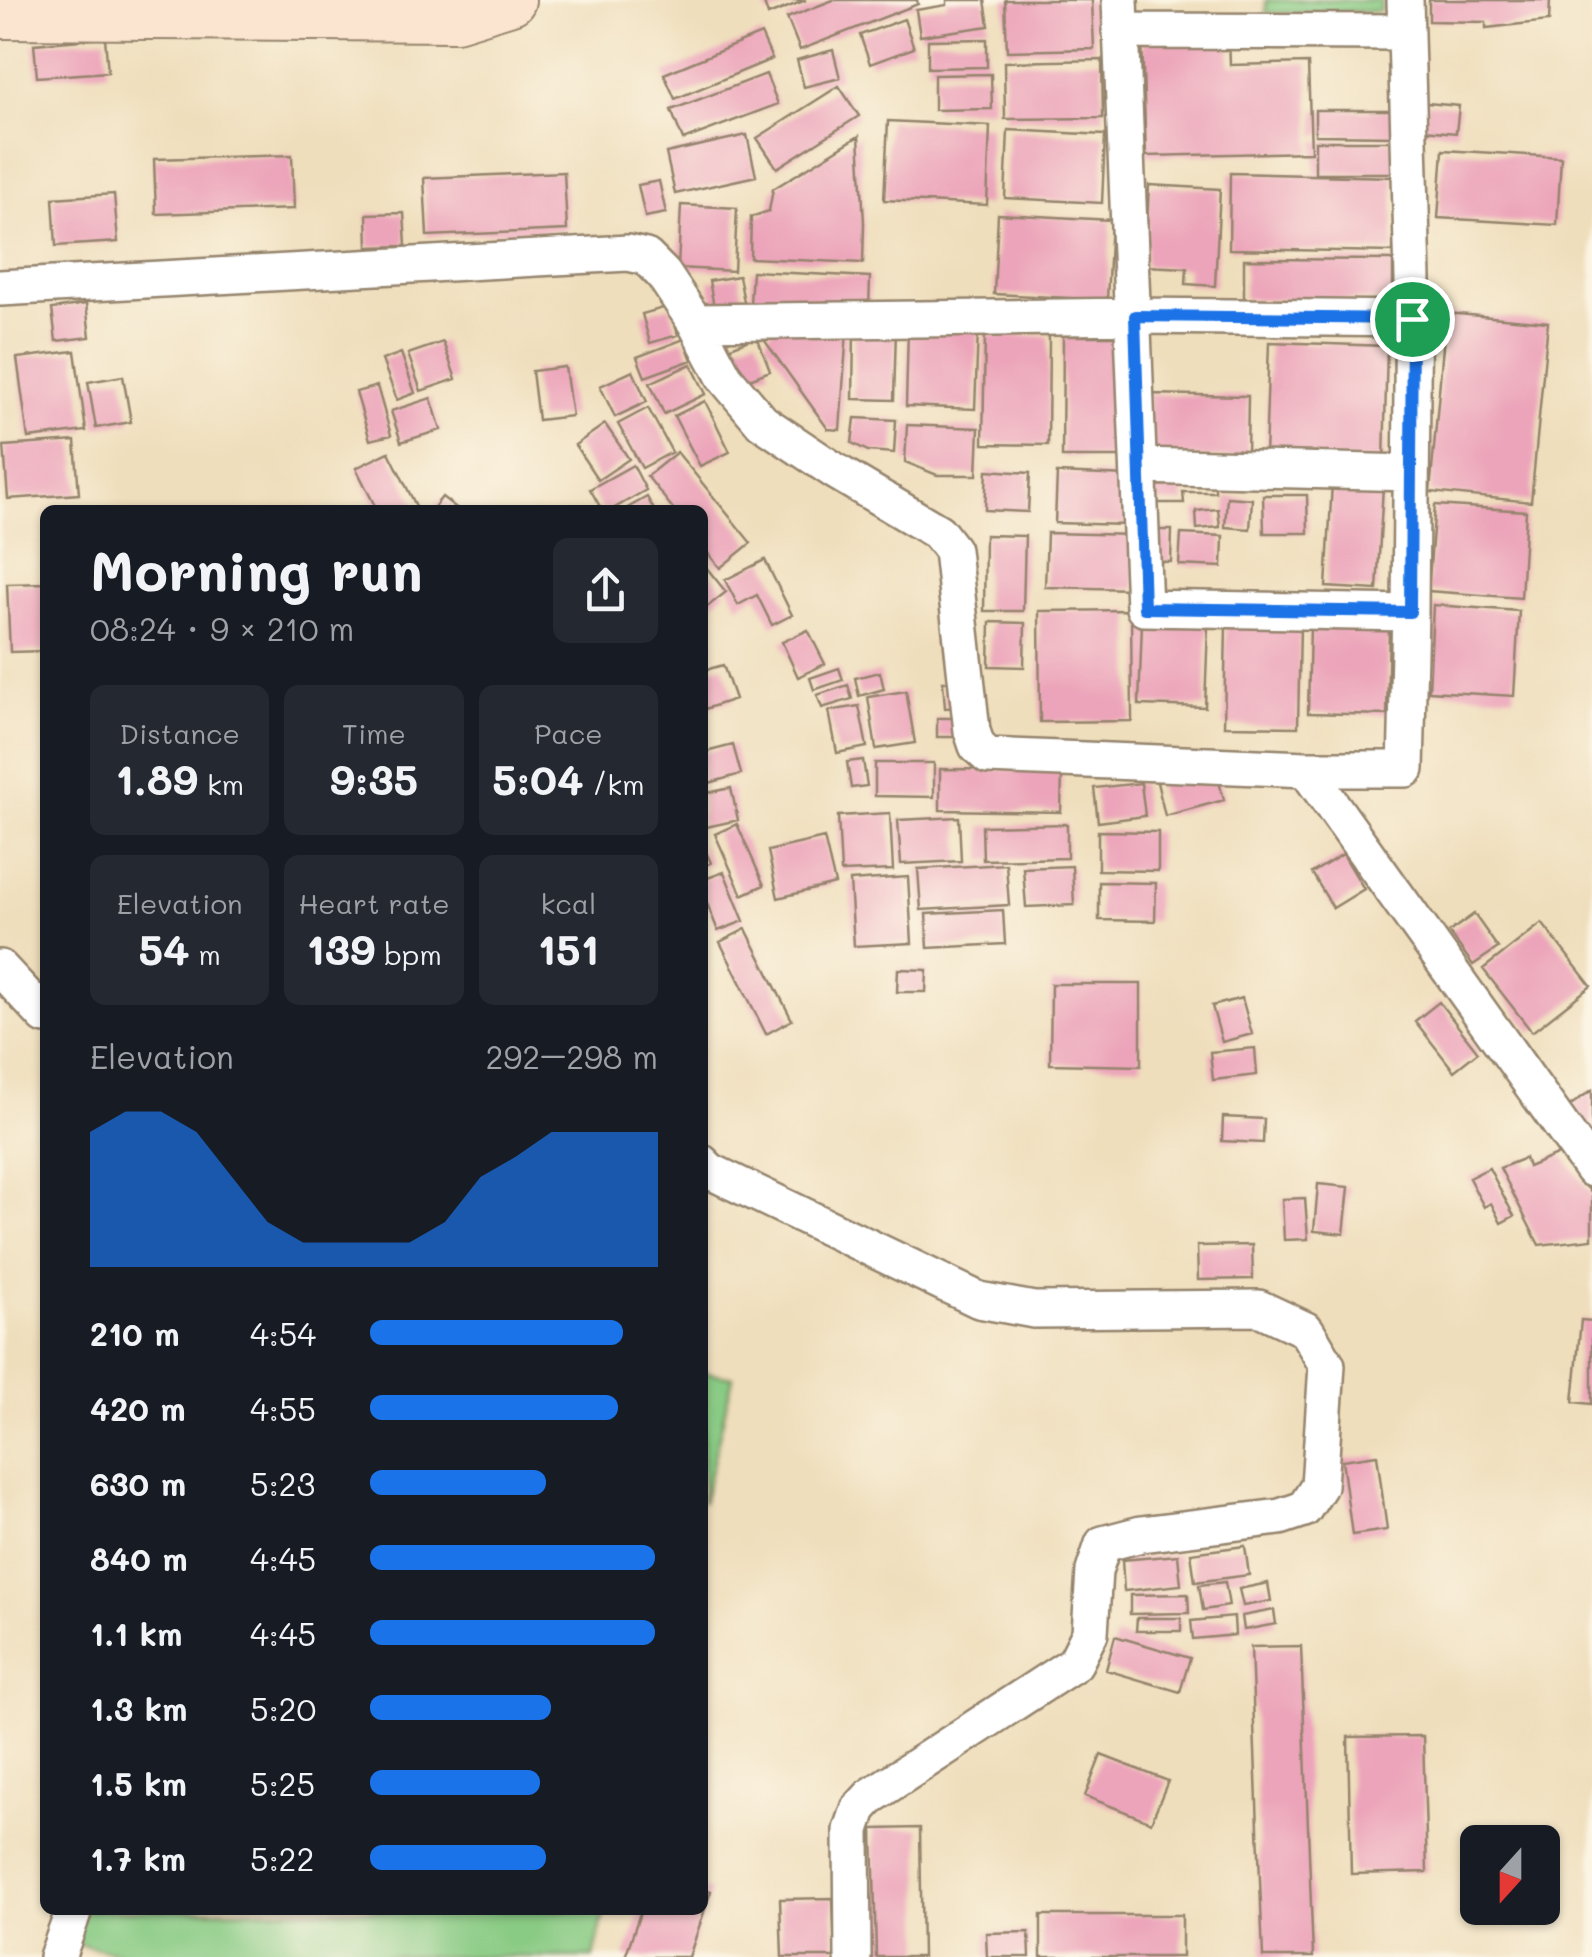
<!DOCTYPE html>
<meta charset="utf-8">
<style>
:root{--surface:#171b24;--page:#242831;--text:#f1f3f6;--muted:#9ea1a6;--accent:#1a73e8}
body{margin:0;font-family:Mali,sans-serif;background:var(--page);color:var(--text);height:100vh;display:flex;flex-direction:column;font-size:38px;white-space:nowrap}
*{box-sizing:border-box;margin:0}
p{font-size:32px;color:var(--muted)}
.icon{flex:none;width:55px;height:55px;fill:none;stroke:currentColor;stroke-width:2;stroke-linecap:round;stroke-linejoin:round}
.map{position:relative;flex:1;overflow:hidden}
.details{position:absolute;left:40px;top:505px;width:668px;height:1410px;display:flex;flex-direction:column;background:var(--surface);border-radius:15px;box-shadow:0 2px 8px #0004}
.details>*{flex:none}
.needle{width:65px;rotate:201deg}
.fabs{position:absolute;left:1460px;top:1825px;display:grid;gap:20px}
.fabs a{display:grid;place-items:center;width:100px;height:100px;border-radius:15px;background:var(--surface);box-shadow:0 2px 8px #0004;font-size:50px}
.pin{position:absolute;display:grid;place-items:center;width:85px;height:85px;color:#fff;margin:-42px;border:5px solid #fff;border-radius:50%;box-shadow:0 2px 10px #0007}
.round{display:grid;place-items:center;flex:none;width:105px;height:105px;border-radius:15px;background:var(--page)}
.overview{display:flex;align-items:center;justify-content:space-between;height:170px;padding:0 50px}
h1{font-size:55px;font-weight:700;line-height:75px}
.metrics{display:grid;grid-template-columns:repeat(3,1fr);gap:15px;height:170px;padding:10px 50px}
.metrics div{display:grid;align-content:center;border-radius:15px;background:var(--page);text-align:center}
.metrics b{font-size:42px;font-weight:700}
.metrics small{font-size:28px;font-weight:400}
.metrics p{font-size:28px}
.chart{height:280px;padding:20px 50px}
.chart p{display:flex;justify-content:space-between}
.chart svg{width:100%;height:180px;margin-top:10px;fill:var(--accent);opacity:.7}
ul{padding:0 50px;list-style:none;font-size:32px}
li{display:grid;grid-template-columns:160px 120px 1fr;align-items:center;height:75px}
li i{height:25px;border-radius:12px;background:var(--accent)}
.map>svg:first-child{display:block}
.green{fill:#89cb84;stroke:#627a51;stroke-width:2.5}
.building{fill:#eca4ba}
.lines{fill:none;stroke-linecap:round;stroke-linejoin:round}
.minor-casing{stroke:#95846d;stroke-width:40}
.secondary-casing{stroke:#95846d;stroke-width:52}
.minor{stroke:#fff;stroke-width:35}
.secondary{stroke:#fce5d0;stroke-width:48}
.route-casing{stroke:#fff;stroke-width:20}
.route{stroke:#1a73e8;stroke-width:12}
</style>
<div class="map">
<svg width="1592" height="1957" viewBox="0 0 1592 1957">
<rect width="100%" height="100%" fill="#fcf5e5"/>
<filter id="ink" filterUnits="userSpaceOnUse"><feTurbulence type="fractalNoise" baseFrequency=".01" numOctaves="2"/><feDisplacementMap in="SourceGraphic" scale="20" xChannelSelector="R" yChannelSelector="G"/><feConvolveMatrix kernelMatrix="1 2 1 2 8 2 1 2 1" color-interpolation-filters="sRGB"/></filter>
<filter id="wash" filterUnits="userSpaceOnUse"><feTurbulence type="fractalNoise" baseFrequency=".0048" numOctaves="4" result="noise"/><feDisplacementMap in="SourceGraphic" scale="40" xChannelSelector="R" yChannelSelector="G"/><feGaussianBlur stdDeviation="2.25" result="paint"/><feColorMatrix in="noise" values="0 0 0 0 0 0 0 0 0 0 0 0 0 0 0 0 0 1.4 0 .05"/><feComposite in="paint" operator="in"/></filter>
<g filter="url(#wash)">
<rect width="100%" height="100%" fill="#efdebc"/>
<path class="green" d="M 1266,0 L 1381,0 L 1381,11 L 1266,13 Z
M 703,1372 L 733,1377 L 703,1503 L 702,1372 Z
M 78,1910 L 605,1910 L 594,1957 L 137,1957 L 70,1942 Z"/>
<g id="blocks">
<path class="building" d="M 763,0 L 806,0 L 768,15 Z
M 833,0 L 917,0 L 918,4 L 800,50 L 787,18 Z
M 947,0 L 985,0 L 989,26 L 920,36 L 916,10 L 947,5 Z
M 1005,0 L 1092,0 L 1094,49 L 1007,51 Z
M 1429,0 L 1550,0 L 1549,21 L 1486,28 L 1486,22 L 1429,21 Z
M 904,19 L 914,48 L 870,64 L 860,35 Z
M 761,34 L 772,59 L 675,99 L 664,74 Z
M 105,38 L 108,72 L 37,77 L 34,44 Z
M 1229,38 L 1230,65 L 1308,63 L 1311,152 L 1146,156 L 1142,40 Z
M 987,39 L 987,67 L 928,68 L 928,40 Z
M 833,50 L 840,78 L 804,87 L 797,60 Z
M 1102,60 L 1103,118 L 1005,119 L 1004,62 Z
M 766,74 L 778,104 L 683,140 L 671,110 Z
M 991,74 L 992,109 L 934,110 L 934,75 Z
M 839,86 L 859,116 L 777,168 L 757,138 Z
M 1427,103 L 1459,106 L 1456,133 L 1424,130 Z
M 1315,110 L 1398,110 L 1398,136 L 1315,135 Z
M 888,121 L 990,126 L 987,205 L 884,200 Z
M 1008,130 L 1105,135 L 1102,203 L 1005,198 Z
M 747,135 L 756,176 L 675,194 L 666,153 Z
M 859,136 L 864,223 L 863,263 L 750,258 L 751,217 L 769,211 L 773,189 Z
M 1315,141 L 1397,141 L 1397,173 L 1315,173 Z
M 1443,150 L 1561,157 L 1557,225 L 1438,218 Z
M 292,155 L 294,209 L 156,214 L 154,159 Z
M 564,172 L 567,230 L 427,236 L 424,178 Z
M 1230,173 L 1394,177 L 1393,252 L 1229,249 Z
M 659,181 L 666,213 L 645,217 L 638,185 Z
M 1149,185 L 1220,189 L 1215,286 L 1186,284 L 1187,268 L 1145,266 Z
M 114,194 L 118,242 L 56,246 L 53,198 Z
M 681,205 L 737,208 L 734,271 L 678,268 Z
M 404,213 L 406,246 L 368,247 L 367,214 Z
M 998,214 L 1111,220 L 1107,300 L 994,294 Z
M 1244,259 L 1393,260 L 1393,301 L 1244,299 Z
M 752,271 L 870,277 L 869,310 L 750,304 Z
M 739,276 L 746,312 L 716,317 L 709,281 Z
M 86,304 L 90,337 L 56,341 L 52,309 Z
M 670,306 L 678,335 L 650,343 L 642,314 Z
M 1446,313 L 1548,322 L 1531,502 L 1430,492 Z
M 774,325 L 847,330 L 840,430 L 828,429 L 765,341 Z
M 908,327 L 978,330 L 975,409 L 906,406 Z
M 854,328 L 896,329 L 894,400 L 853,399 Z
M 985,335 L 1049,336 L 1048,445 L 983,444 Z
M 1063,336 L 1121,336 L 1121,457 L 1062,457 Z
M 757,337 L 770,371 L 742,382 L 728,348 Z
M 684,339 L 692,360 L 645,377 L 637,357 Z
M 443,342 L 456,379 L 421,391 L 408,354 Z
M 1269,342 L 1387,346 L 1384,461 L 1265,457 Z
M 75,351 L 86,431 L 28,438 L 17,358 Z
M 401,353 L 415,393 L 397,400 L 382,360 Z
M 691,364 L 706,394 L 664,414 L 650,383 Z
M 565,367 L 572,416 L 538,420 L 532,371 Z
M 633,371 L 647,402 L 615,417 L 600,386 Z
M 123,376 L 131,422 L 96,428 L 88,382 Z
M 377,386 L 391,435 L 370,440 L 356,392 Z
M 1148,394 L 1248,396 L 1247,458 L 1148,456 Z
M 431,398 L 441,430 L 401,442 L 391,411 Z
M 705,401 L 730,452 L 700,466 L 674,416 Z
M 648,408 L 672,452 L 642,468 L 618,424 Z
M 855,418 L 896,420 L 894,453 L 868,451 L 852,443 Z
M 605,424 L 629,459 L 598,480 L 575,445 Z
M 907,425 L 979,428 L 977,475 L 937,475 L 905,462 Z
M 75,441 L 79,494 L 8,499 L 4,446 Z
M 389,452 L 418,510 L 377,510 L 356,468 Z
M 677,452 L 751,543 L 720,568 L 702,546 L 702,510 L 674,510 L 647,476 Z
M 633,465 L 646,490 L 611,510 L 602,510 L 590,489 Z
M 987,470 L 1030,473 L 1028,512 L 985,510 Z
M 1057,473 L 1128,476 L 1127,525 L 1055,523 Z
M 1215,475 L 1215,492 L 1183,492 L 1184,503 L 1147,503 L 1146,476 Z
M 1332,483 L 1383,486 L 1377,590 L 1326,587 Z
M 1263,495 L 1307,495 L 1308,533 L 1264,533 Z
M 442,497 L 459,510 L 432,510 Z
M 647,497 L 654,510 L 624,510 Z
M 1227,497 L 1252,499 L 1250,529 L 1225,527 Z
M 1435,505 L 1526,511 L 1521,598 L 1428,591 Z
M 1218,509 L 1220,527 L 1197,529 L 1196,511 Z
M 1146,530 L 1172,530 L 1171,562 L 1146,561 Z
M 1047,533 L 1136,535 L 1135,589 L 1045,587 Z
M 1181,534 L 1223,536 L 1222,567 L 1179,565 Z
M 985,535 L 1025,536 L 1023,611 L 984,611 Z
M 765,560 L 792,615 L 772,625 L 757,595 L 738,605 L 725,580 Z
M 702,562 L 726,592 L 702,611 Z
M 45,583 L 45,651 L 10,652 L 7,584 Z
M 1433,605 L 1519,611 L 1514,696 L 1429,691 Z
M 1131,610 L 1132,721 L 1040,722 L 1039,611 Z
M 990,622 L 1025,623 L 1024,667 L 989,666 Z
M 1142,623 L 1208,625 L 1205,707 L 1139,705 Z
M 1226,624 L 1300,625 L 1298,727 L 1224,726 Z
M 1310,625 L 1389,627 L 1387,715 L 1308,713 Z
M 808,630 L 825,664 L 798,677 L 782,642 Z
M 723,665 L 735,699 L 702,710 L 702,671 Z
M 839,668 L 843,680 L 814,690 L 810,678 Z
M 880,672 L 884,689 L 859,696 L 855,678 Z
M 962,681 L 964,707 L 945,708 L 943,682 Z
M 848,685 L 852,699 L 822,708 L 817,695 Z
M 906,691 L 915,743 L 876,749 L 868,697 Z
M 859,706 L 867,747 L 837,753 L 829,711 Z
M 937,718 L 962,718 L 962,737 L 937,737 Z
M 733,745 L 741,774 L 702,785 L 702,753 Z
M 863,760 L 867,786 L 851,788 L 847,762 Z
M 875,763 L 934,763 L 934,797 L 875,796 Z
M 1215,767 L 1224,800 L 1165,816 L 1157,782 Z
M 940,769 L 1062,770 L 1061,812 L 940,810 Z
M 1141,783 L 1145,816 L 1098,822 L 1094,788 Z
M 731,788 L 738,820 L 702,828 L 702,794 Z
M 890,813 L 893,870 L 841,872 L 838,816 Z
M 959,817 L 961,861 L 901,864 L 898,820 Z
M 737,824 L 764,885 L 742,895 L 715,834 Z
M 1067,824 L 1067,858 L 983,860 L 982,826 Z
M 1098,831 L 1158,832 L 1158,871 L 1098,870 Z
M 824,838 L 835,884 L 778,898 L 768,851 Z
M 702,843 L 711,863 L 702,866 Z
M 1343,854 L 1364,889 L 1333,908 L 1312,873 Z
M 1006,864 L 1009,905 L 921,910 L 918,869 Z
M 1072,866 L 1074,905 L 1026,907 L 1023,868 Z
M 724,872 L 744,921 L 718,931 L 702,891 L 702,880 Z
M 908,877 L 912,943 L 854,946 L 850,881 Z
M 1099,882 L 1156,883 L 1155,921 L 1099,920 Z
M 1003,910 L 1005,944 L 928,948 L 926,914 Z
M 1474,914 L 1498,948 L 1473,965 L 1449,932 Z
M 1542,923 L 1591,986 L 1532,1032 L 1483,969 Z
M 746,929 L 792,1020 L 766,1034 L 720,942 Z
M 898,969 L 927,970 L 926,992 L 897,992 Z
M 1051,984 L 1141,984 L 1141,1066 L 1050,1064 Z
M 1242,998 L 1252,1034 L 1222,1042 L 1212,1006 Z
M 1439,1002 L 1478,1052 L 1454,1071 L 1415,1021 Z
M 1255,1048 L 1257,1075 L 1213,1080 L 1210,1052 Z
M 1592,1090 L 1592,1141 L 1568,1107 Z
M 1223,1117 L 1264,1119 L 1263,1143 L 1222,1141 Z
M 1561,1153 L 1592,1194 L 1592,1239 L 1539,1245 L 1500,1168 L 1525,1158 L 1528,1167 Z
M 1489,1168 L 1514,1216 L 1501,1223 L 1491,1203 L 1484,1207 L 1469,1178 Z
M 1318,1184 L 1349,1187 L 1344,1234 L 1314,1231 Z
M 1305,1198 L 1308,1239 L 1284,1240 L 1282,1199 Z
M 1252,1245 L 1253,1279 L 1198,1280 L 1197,1246 Z
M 1581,1320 L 1592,1321 L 1592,1404 L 1573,1402 Z
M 1377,1455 L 1387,1530 L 1352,1535 L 1342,1460 Z
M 1245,1546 L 1249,1575 L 1195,1582 L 1191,1553 Z
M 1178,1555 L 1181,1585 L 1124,1591 L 1122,1560 Z
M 1225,1582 L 1229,1606 L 1203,1610 L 1199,1585 Z
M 1268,1583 L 1271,1601 L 1243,1606 L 1239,1589 Z
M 1188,1594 L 1189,1613 L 1130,1614 L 1130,1595 Z
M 1274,1610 L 1276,1624 L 1244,1630 L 1242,1616 Z
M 1234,1617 L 1235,1635 L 1193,1639 L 1191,1621 Z
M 1137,1618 L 1181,1618 L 1181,1631 L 1136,1631 Z
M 1115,1636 L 1190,1658 L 1180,1692 L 1106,1670 Z
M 1301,1646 L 1313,1957 L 1263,1957 L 1251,1647 Z
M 1423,1736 L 1427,1872 L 1351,1874 L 1348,1737 Z
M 1101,1755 L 1168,1781 L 1151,1822 L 1085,1796 Z
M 920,1828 L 922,1957 L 876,1957 L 873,1829 Z
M 702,1888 L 711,1891 L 689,1957 L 625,1957 L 641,1910 L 702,1910 Z
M 833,1898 L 835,1957 L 782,1957 L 780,1899 Z
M 1041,1915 L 1182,1915 L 1182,1957 L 1041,1957 Z
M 1029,1932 L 1030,1957 L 987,1957 L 986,1933 Z"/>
</g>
</g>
<g filter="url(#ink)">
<use href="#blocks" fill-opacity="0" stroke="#95846d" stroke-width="2.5"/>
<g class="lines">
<defs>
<path id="minor" d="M 1120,0 L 1144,608 L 1410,613 L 1413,279 L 1405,0
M 1120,31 L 1405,32
M 0,288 L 628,253 L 646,257 L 663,274 L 695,322 L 725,378 L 762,422 L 835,471 L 938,532 L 952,550 L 972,731 L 977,746 L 988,756 L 1306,769 L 1592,1169
M 695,322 L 1135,316 L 1413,319
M 1140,466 L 1411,473
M 1306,769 L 1406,769 L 1410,613
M 0,968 L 45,1016
M 702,1163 L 710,1171 L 979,1300 L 1034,1310 L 1259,1308 L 1306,1330 L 1327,1365 L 1319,1486 L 1304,1509 L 1280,1517 L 1141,1534 L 1103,1544 L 1094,1571 L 1090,1633 L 1075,1663 L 871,1796 L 859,1809 L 852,1830 L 853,1957
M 57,1957 L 74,1910"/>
<path id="secondary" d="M 0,14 L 456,17 L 511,0"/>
</defs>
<use href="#minor" class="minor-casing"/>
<use href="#secondary" class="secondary-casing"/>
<use href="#minor" class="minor"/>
<use href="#secondary" class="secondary"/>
</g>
</g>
<g class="lines" filter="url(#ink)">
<defs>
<path id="route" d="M 1135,316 L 1412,319 L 1410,612 L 1144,608 Z"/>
</defs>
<use href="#route" class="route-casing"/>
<use href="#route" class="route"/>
</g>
</svg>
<div class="fabs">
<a><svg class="needle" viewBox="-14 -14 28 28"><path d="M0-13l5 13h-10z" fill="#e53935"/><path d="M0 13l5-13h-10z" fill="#9ea1a6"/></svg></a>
</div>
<div class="pin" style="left:1412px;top:319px;background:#1e9e55"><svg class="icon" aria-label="arrive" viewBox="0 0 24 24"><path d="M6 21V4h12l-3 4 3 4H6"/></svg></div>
<section class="details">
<div class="overview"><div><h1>Morning run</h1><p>08:24 · 9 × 210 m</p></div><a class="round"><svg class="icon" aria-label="share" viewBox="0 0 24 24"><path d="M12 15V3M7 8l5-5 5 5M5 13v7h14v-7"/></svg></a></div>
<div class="metrics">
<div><p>Distance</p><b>1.89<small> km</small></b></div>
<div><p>Time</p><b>9:35</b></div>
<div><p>Pace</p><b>5:04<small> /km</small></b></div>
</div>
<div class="metrics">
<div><p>Elevation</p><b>54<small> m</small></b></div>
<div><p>Heart rate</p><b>139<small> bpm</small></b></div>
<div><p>kcal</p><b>151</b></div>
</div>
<div class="chart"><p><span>Elevation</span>292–298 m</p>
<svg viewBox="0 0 160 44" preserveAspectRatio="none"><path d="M0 44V11L10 6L20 6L30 11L40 22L50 33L60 38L70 38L80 38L90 38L100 33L110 22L120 17L130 11L140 11L150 11L160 11V44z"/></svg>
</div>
<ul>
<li><b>210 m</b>4:54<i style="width:88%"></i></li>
<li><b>420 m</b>4:55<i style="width:86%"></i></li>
<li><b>630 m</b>5:23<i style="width:61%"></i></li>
<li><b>840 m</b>4:45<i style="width:99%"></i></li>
<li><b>1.1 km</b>4:45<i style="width:99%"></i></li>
<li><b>1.3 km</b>5:20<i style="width:63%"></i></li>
<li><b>1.5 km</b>5:25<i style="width:59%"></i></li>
<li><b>1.7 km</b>5:22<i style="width:61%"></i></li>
</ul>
</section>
</div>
